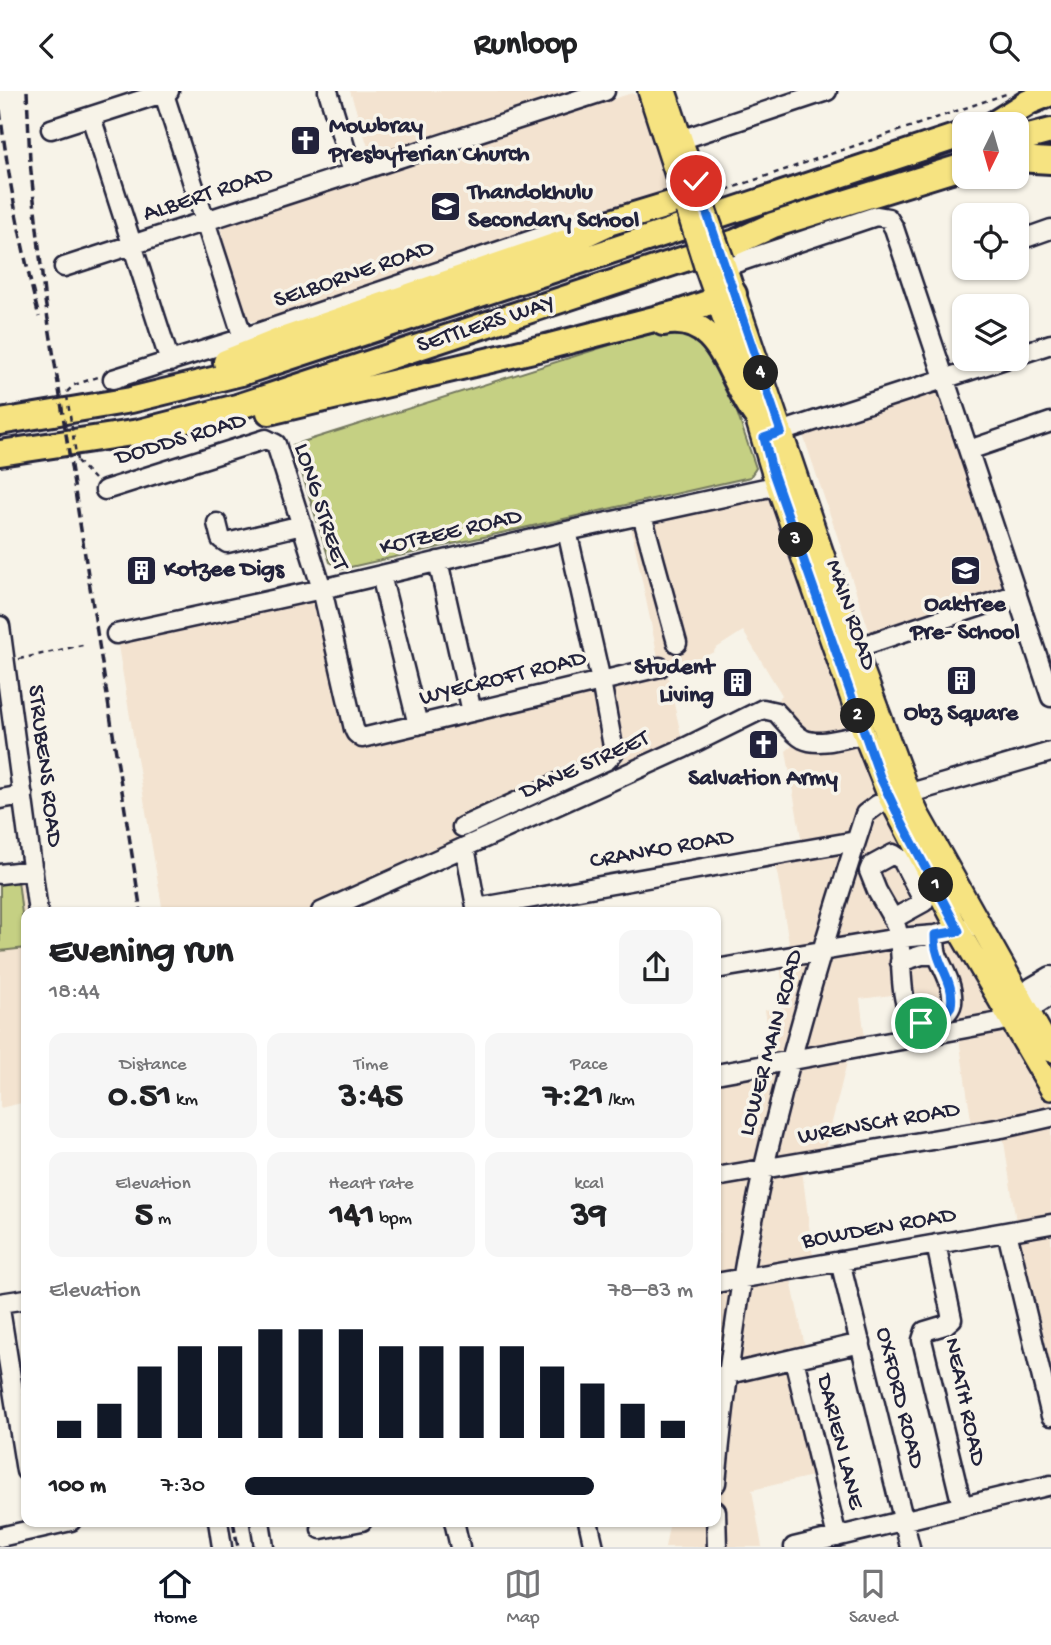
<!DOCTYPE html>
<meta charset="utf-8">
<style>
:root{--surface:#fff;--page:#f6f6f6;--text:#202124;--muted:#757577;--line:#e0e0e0;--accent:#111827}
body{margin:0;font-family:"Gochi Hand",sans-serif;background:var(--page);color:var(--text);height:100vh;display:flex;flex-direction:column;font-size:26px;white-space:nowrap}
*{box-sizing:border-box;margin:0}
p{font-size:23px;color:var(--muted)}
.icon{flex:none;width:38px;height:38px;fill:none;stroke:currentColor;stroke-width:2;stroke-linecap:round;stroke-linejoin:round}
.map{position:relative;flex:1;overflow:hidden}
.sheet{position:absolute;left:21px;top:816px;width:700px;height:620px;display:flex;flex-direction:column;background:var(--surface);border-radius:14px;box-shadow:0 2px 5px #0004}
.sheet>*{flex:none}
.needle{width:46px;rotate:185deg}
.buttons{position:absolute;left:952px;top:21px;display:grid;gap:14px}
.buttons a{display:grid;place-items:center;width:77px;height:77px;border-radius:14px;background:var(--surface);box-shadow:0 2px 5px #0004;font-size:35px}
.pin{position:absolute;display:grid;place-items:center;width:60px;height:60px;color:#fff;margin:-30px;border:4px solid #fff;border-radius:50%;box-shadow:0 2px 7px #0007}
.km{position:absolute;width:35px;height:35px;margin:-18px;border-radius:50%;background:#222;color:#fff;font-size:19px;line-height:35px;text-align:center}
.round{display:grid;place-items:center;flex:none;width:74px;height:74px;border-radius:14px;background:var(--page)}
.summary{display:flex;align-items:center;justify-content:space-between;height:119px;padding:0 28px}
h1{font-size:38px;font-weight:800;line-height:52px}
.figures{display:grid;grid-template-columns:repeat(3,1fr);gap:10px;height:119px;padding:7px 28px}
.figures div{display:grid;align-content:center;border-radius:14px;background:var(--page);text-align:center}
.figures b{font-size:35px;font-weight:800}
.figures small{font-size:19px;font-weight:400}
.figures p{font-size:19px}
.chart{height:196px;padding:14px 28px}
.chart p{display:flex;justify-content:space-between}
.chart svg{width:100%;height:126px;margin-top:7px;stroke:var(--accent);stroke-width:6}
ul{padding:0 28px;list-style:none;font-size:23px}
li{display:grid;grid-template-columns:112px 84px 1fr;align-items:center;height:52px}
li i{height:18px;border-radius:9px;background:var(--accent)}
header{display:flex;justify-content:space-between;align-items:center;height:91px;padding:0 28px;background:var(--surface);font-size:32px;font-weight:800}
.tab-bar{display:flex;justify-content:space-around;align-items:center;height:98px;border-top:2px solid var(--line);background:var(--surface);font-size:19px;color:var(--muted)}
.tab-bar a{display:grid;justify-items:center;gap:4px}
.tab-bar .selected{color:var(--accent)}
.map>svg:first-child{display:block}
.built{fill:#f3e3d0}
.green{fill:#c5d083;stroke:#74795f;stroke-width:2}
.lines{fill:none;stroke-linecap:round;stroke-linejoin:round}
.minor-casing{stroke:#22223b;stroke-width:23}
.major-casing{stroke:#22223b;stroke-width:26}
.highway-casing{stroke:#22223b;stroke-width:30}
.path{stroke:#22223b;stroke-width:2.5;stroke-dasharray:5 5;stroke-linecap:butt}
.minor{stroke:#f7f3e8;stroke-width:18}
.major{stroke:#f6e381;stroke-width:21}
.highway{stroke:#f6e381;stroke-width:24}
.rail{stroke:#22223b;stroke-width:3.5;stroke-dasharray:10 5;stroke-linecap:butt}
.major-bridge-casing{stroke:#22223b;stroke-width:26;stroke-linecap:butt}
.path-bridge{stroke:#22223b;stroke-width:2.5;stroke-dasharray:5 5;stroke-linecap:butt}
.major-bridge{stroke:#f6e381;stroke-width:21}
.route-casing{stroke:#fff;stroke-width:14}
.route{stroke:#1a73e8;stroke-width:9}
.labels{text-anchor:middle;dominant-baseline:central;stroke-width:7;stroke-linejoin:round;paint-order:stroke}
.poi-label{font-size:24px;font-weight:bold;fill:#22223b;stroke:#f7f3e8;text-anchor:start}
.street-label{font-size:24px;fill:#22223b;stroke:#f7f3e8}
</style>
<header><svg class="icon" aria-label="back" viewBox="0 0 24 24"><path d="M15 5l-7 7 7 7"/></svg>Runloop<svg class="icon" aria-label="search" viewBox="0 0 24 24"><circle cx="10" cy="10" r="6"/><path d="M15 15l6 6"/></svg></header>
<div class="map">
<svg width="1051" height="1456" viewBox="0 0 1051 1456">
<rect width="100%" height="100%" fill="#f7f3e8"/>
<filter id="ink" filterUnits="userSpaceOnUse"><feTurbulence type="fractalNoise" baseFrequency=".0143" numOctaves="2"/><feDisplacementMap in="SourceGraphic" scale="14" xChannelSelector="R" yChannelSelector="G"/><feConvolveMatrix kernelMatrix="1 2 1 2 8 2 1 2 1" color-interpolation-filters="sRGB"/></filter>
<g filter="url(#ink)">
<path class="built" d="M 350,0 L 588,0 L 379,67 L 370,62 Z
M 632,2 L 639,6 L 667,96 L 665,100 L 284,221 L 257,231 L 246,229 L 222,145 L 222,138 L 226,133 Z
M 939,298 L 1006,501 L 871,545 L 803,344 Z
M 777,394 L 864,643 L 961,801 L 1051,960 L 1051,1325 L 1007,1141 L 1017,1138 L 1002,1037 L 973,1042 L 958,941 L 900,951 L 892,904 L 860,908 L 866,956 L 850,959 L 823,1067 L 801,1071 L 814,1174 L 789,1179 L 807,1265 L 795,1268 L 821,1383 L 752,1399 L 762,1456 L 665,1456 L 670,1430 L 716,1430 L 716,1192 L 719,1191 L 716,1168 L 716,1142 L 719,1142 L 716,1116 L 716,983 L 774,973 L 765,919 L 786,916 L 779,867 L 791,864 L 774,763 L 803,758 L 786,660 L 801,647 L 770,618 L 782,604 L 743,540 L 715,558 L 714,561 L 667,582 L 684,657 L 321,821 L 163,821 L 116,543 L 322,498 L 356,642 L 660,576 L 629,427 Z
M 21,783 L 26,821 L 26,1011 L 0,1017 L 0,787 Z"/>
<path class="green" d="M 673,238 L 696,243 L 727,292 L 756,377 L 750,386 L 342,478 L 330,471 L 293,354 L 629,248 Z
M 18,789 L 26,857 L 0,860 L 0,792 Z"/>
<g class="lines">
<defs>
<path id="minor" d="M 163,0 L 243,247
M 328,0 L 353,82
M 91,26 L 170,271
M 51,38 L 169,0
M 671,52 L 827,0
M 1017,150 L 1051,138
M 64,176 L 605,0
M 715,179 L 876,125 L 888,127 L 894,137 L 1051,606
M 1017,264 L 1051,253
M 113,288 L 243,247 L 576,134 L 597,132
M 768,345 L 1005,268
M 969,359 L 1051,331
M 105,399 L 266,348 L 276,353 L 322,498 L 354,638 L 356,642 L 362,647 L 660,576
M 642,424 L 677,552
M 217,432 L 221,448 L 227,452 L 302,434
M 438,470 L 472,621
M 381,484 L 418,634
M 0,535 L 38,821
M 116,543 L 322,498 L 567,440 L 788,392
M 844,561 L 1017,503
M 0,708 L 23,704
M 462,736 L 607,669 L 614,661 L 601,590 L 567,440
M 465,756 L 477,821
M 893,763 L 902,769 L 924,811 L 893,828 L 877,800 L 869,780 L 871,775 Z
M 0,783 L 33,779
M 476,817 L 856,750
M 321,821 L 684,657 L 763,618 L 776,621 C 785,630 792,642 803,648 C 819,656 847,646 864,643
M 893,828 C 906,853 896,897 910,924 C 919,941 949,928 952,912 C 954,896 944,879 938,866 C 935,859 935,851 935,844
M 900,871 L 922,864 L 937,864
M 716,878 L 898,847 L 935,844 L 971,836
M 1019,925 L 1051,904
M 716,983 L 999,931 L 1032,896 L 1051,885
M 716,1086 L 1002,1037 L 1051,1026
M 1007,1141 L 1051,1325
M 936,1153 L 952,1228 L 945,1234 L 925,1240 L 922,1249 L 962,1415
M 840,1170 L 910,1456
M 716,1192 L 1051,1133
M 0,1212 L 26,1208
M 0,1218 L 26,1380
M 794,1268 L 837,1446
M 716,1286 L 861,1252
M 716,1392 C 726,1286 741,1180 764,1076 C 792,957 827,839 865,723 L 877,714 L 890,708 L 1051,661
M 716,1420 L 717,1456
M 218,1430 L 222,1456
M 260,1430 L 264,1456
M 454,1430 L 460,1456
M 588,1430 L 594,1456
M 321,1438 L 362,1430
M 0,1446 L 71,1430
M 794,1456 L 1051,1394"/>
<path id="major" d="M 649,0 L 687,118
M 665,0 L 703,113
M 723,169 L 855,558 L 909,703 L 918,723 L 1051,960
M 705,175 L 740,274 L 772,379 L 864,643 L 890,708 L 959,840 L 1051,998"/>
<path id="highway" d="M 994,33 L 1029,11 L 1051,2
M 1017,49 L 1051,40
M 1017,68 L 1051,70
M 663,232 C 721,220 729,290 756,324
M 226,271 L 279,250 L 577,147 L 611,131 L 700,104
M 269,321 L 546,256 L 681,221 L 734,203
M 0,331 L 131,309 L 241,282 L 964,43
M 0,362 L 139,341 L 237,316 L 736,151 L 773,134 L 964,75"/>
</defs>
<use href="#minor" class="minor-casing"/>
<use href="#major" class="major-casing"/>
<use href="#highway" class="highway-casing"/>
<path class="path" d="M 717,102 L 1006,3
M 67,301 L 74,294 L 98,286
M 77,370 L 94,388
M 19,568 L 87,553"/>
<use href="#minor" class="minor"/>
<use href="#major" class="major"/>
<use href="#highway" class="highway"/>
<path class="rail" d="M 27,0 L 30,71 L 44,203 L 141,821
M 0,19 C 8,88 22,158 39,226
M 233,1430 L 238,1456"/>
<defs>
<path id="major-bridge" d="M 703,113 L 723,169
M 687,118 L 705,175"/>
</defs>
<use href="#major-bridge" class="major-bridge-casing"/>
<path class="path-bridge" d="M 67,305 L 77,370"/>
<use href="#major-bridge" class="major-bridge"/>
</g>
</g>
<g class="lines" filter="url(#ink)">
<defs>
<path id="route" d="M 696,90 L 781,341 L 764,347 L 772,379 L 880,686 L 901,730 L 959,840 L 935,844 C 935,850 935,856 937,861 C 941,879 955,894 951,915 L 942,927 L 921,932"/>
</defs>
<use href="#route" class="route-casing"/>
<use href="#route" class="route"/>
</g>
<defs>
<symbol id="church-square" viewBox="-11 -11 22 22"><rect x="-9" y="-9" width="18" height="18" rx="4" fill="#22223b" stroke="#f7f3e8"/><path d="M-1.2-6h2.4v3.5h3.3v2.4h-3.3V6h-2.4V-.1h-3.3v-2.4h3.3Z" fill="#fff"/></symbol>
<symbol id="school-square" viewBox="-11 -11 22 22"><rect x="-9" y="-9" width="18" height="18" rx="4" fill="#22223b" stroke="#f7f3e8"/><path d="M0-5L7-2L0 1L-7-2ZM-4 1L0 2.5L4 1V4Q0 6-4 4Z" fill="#fff"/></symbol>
<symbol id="building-square" viewBox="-11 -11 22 22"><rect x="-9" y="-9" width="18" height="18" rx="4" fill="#22223b" stroke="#f7f3e8"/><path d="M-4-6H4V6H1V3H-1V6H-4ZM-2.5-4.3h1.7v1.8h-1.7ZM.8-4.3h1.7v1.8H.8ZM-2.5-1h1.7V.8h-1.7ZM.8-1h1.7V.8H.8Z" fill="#fff"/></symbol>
</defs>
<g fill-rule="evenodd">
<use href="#church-square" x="288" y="32" width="35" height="35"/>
<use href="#school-square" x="428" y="98" width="35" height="35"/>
<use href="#building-square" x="124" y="462" width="35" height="35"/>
<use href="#school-square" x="948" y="462" width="35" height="35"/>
<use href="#building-square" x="944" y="572" width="35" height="35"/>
<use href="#building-square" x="720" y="574" width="35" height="35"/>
<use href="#church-square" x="746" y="636" width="35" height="35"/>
</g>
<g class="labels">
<g class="poi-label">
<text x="329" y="36">Mowbray<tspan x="329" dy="28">Presbyterian Church</tspan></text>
<text x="468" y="102">Thandokhulu<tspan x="468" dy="28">Secondary School</tspan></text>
<text x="164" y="479">Kotzee Digs</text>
<text x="965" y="514" text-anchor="middle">Oaktree<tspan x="965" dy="28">Pre- School</tspan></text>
<text x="714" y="577" text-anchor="end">Student<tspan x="714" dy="28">Living</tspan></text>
<text x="961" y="623" text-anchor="middle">Obz Square</text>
<text x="763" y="688" text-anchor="middle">Salvation Army</text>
</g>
<g class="street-label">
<text transform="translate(208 104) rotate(-18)">ALBERT ROAD</text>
<text transform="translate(354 184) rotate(-19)">SELBORNE ROAD</text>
<text transform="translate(486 234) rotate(-18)">SETTLERS WAY</text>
<text transform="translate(181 349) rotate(-17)">DODDS ROAD</text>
<text transform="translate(320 416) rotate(72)">LONG STREET</text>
<text transform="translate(451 442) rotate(-13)">KOTZEE ROAD</text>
<text transform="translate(850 524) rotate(71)">MAIN ROAD</text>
<text transform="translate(503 588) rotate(-14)">WYECROFT ROAD</text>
<text transform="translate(44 675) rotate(83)">STRUBENS ROAD</text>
<text transform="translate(585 675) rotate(-24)">DANE STREET</text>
<text transform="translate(662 759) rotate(-10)">CRANKO ROAD</text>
<text transform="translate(772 952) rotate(-75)">LOWER MAIN ROAD</text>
<text transform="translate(879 1033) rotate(-10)">WRENSCH ROAD</text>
<text transform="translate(879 1138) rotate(-10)">BOWDEN ROAD</text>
<text transform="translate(899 1307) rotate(76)">OXFORD ROAD</text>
<text transform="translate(964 1311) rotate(78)">NEATH ROAD</text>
<text transform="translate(839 1351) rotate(76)">DARIEN LANE</text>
</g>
</g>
</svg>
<div class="buttons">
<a><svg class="needle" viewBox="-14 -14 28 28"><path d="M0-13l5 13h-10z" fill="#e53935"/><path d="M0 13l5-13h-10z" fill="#757577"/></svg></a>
<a><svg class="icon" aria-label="locate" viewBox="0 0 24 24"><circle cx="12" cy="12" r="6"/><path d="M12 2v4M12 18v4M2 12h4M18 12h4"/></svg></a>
<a><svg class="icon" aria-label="layers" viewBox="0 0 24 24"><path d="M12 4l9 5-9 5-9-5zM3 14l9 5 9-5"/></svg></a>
</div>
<div class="pin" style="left:921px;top:932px;background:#1e9e55"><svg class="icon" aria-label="arrive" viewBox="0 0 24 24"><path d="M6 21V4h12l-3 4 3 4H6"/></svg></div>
<div class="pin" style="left:696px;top:90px;background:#d93025"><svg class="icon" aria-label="check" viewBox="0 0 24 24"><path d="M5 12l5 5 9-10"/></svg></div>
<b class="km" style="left:936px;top:794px">1</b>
<b class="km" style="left:858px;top:625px">2</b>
<b class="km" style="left:796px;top:449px">3</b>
<b class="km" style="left:761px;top:282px">4</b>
<section class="sheet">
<div class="summary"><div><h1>Evening run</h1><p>18:44</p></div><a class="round"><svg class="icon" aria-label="share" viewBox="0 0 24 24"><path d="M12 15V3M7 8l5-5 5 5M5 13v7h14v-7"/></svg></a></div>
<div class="figures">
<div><p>Distance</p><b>0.51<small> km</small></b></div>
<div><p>Time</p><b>3:45</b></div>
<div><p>Pace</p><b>7:21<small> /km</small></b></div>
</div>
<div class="figures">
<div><p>Elevation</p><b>5<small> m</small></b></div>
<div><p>Heart rate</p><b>141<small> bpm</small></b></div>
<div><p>kcal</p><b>39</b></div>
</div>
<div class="chart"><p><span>Elevation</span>78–83 m</p>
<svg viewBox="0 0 160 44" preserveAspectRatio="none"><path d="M5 44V38M15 44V32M25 44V19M35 44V12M45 44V12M55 44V6M65 44V6M75 44V6M85 44V12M95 44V12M105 44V12M115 44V12M125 44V19M135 44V25M145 44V32M155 44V38"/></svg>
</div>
<ul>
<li><b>100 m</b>7:30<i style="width:78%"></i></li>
</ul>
</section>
</div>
<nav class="tab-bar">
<a class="selected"><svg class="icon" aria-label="home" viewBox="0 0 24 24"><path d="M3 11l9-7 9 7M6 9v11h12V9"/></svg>Home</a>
<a><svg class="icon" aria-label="map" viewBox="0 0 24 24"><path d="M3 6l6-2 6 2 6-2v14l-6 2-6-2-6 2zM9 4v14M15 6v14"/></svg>Map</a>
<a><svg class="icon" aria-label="saved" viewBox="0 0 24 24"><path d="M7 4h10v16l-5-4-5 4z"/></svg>Saved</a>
</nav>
